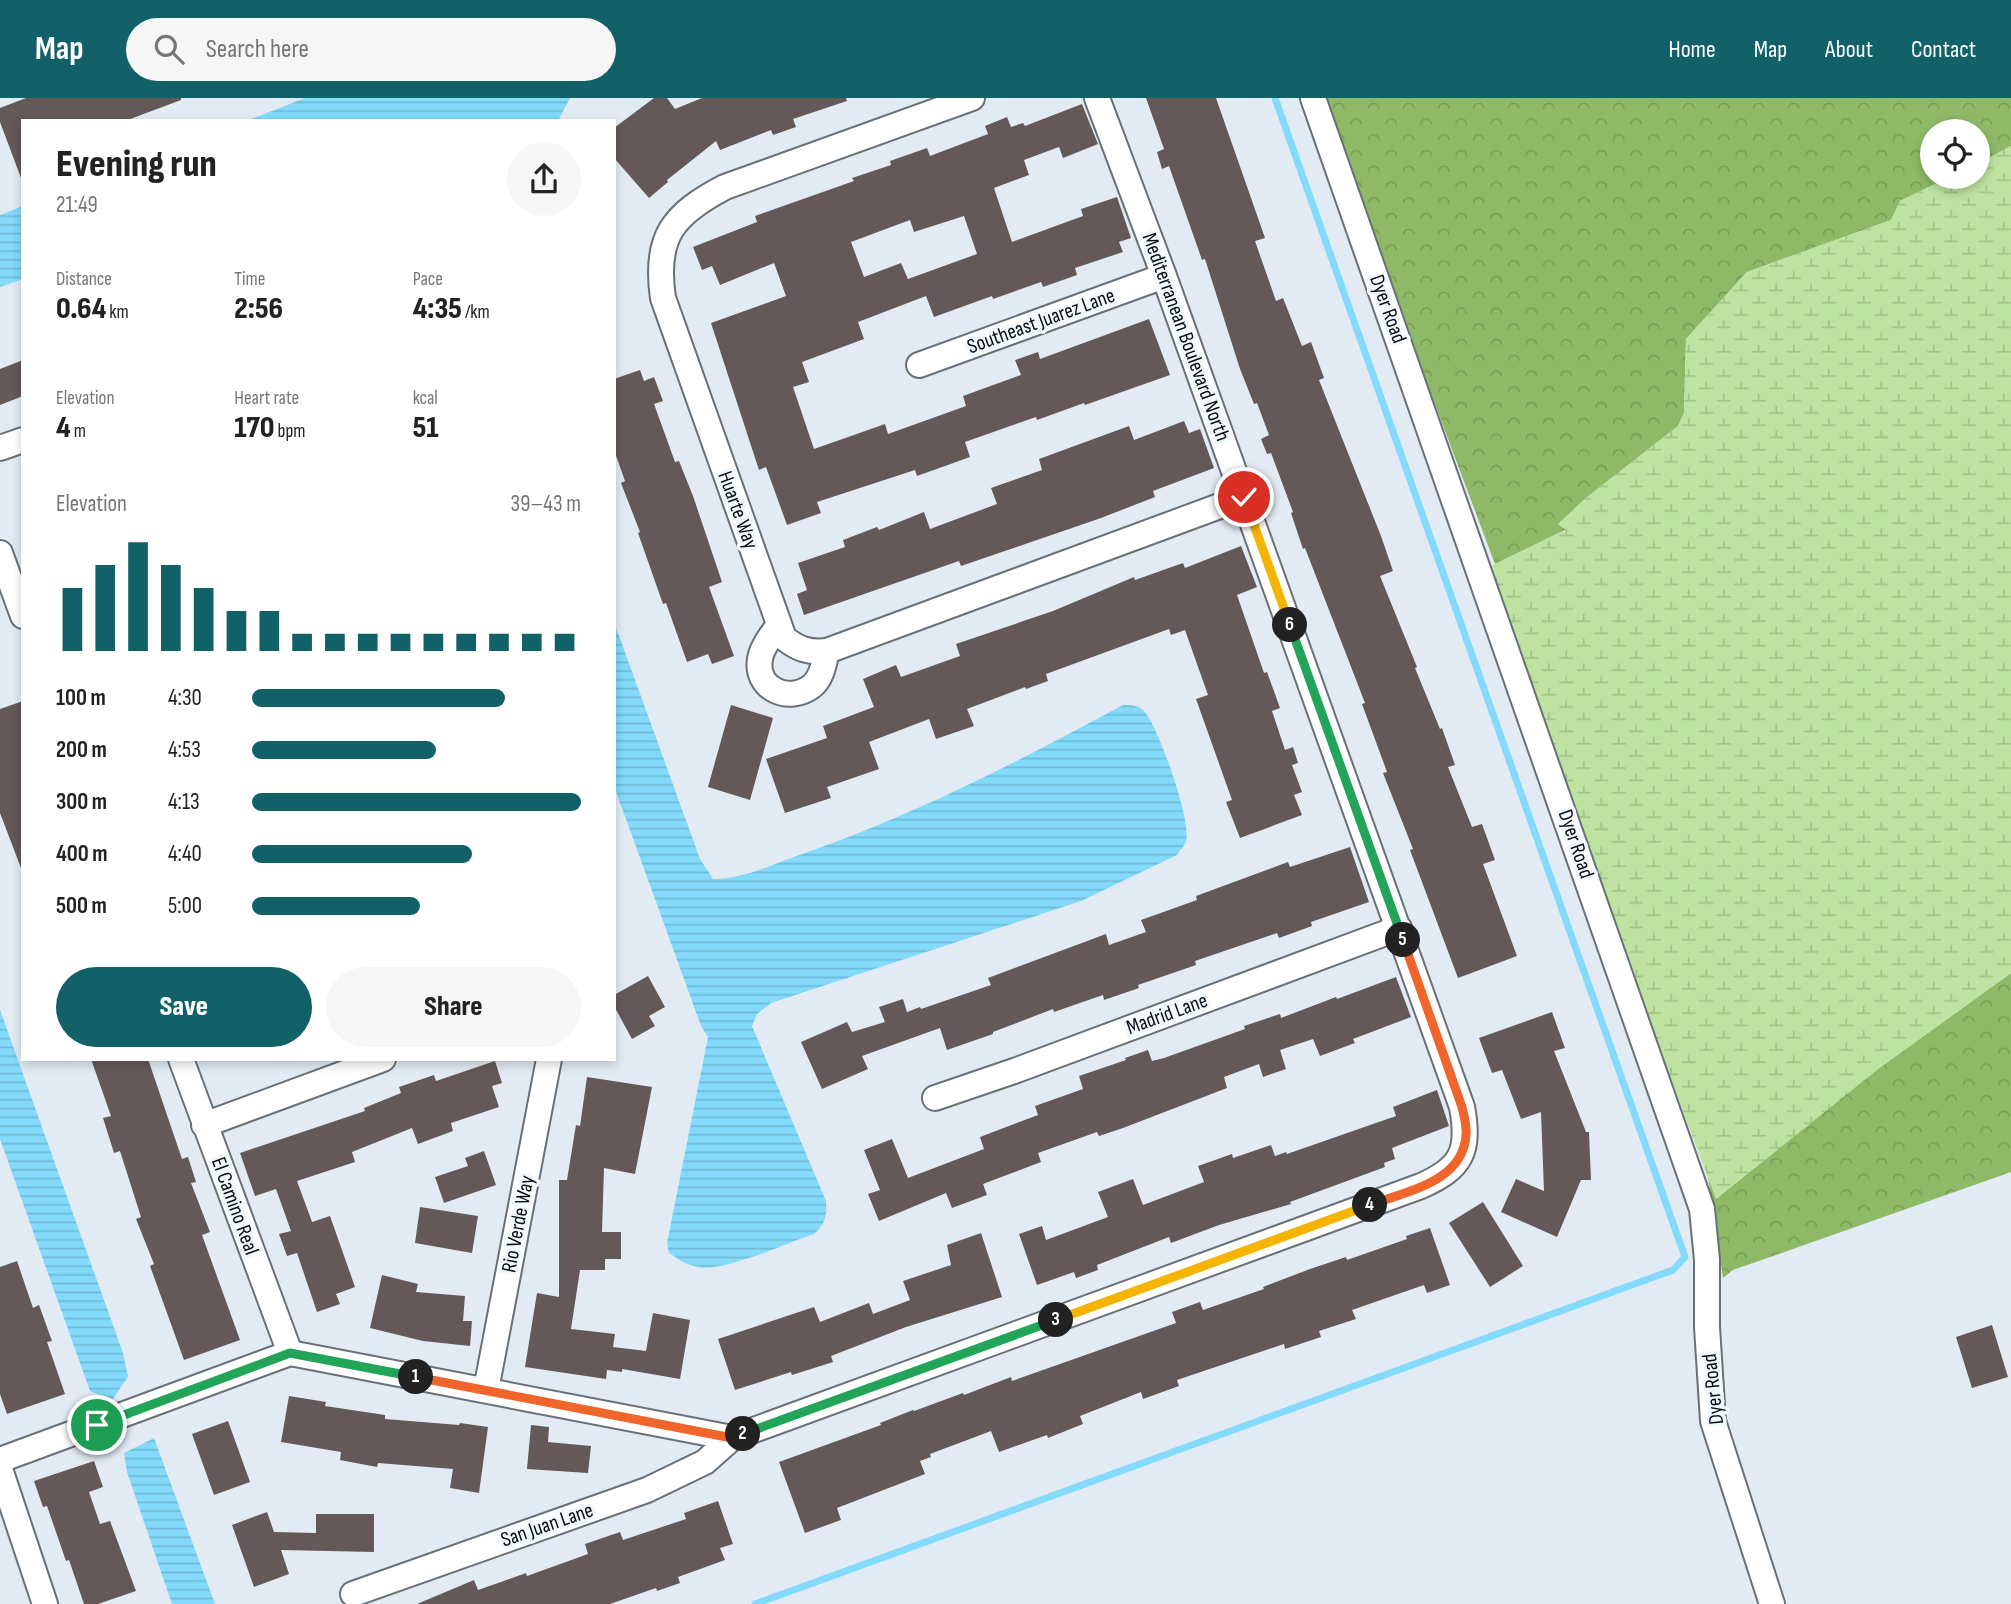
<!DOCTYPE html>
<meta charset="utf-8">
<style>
:root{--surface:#fff;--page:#f6f6f6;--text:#222;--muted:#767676;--accent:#126169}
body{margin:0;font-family:"Sofia Sans Condensed",sans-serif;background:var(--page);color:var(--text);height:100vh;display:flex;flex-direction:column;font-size:26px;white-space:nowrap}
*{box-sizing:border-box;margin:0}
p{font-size:23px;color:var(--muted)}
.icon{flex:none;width:38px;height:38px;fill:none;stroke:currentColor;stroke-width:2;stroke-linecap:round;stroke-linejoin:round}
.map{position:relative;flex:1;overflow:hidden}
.panel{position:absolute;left:21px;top:21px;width:595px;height:942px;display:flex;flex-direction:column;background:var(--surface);border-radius:0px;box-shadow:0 4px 10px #0003}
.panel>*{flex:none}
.tools{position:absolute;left:1920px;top:21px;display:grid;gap:14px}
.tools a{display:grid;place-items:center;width:70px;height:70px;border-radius:50%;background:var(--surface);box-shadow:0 4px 10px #0003;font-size:35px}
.pin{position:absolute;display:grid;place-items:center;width:60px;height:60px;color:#fff;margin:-30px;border:4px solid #fff;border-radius:50%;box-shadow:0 2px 7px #0007}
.km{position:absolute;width:35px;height:35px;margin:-18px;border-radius:50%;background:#222;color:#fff;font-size:19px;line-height:35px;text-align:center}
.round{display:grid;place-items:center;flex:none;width:74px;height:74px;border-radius:37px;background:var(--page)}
.headline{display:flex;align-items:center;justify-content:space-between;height:119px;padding:0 35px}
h1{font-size:38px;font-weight:800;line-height:52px}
.stats{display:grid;grid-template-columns:repeat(3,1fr);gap:10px;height:119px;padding:7px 35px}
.stats div{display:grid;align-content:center}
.stats b{font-size:30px;font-weight:800}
.stats small{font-size:19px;font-weight:400}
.stats p{font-size:19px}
.chart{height:196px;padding:14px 35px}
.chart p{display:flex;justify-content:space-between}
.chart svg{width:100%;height:126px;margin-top:7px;stroke:var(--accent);stroke-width:6}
.cta{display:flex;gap:14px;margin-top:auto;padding:14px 35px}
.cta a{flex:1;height:80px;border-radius:42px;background:var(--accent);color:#fff;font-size:28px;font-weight:800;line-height:80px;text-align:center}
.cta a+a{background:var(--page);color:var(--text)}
ul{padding:0 35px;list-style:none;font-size:23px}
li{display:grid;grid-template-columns:112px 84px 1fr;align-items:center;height:52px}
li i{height:18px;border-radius:9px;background:var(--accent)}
header{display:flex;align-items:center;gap:42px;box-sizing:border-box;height:98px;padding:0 35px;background:var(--accent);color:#fff}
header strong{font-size:33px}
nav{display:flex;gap:38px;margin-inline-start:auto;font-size:24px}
.search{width:490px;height:63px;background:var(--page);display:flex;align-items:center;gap:18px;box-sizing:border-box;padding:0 24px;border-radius:38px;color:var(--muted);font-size:26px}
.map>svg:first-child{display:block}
.forest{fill:url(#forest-crowns)}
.wetland{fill:url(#wetland-marsh)}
.water{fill:url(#water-rules)}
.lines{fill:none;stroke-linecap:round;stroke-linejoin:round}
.stream{stroke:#83dafb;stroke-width:7}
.building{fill:#645958;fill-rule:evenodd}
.minor-casing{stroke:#697178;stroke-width:28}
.minor{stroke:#fff;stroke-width:24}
.split-1-casing{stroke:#fff;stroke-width:14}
.split-2-casing{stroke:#fff;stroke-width:14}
.split-3-casing{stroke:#fff;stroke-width:14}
.split-4-casing{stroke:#fff;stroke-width:14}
.split-5-casing{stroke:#fff;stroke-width:14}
.split-6-casing{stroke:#fff;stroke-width:14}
.split-7-casing{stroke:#fff;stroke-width:14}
.split-1{stroke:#22a559;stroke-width:9}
.split-2{stroke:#f0652b;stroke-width:9}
.split-3{stroke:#22a559;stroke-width:9}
.split-4{stroke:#f5b400;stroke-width:9}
.split-5{stroke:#f0652b;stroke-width:9}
.split-6{stroke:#22a559;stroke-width:9}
.split-7{stroke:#f5b400;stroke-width:9}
.labels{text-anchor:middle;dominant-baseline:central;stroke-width:7;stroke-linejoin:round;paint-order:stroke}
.street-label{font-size:21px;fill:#090c0f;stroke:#f1f8fe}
</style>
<header>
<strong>Map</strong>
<div class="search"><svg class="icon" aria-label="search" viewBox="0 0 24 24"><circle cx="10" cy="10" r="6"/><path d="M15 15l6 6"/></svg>Search here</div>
<nav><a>Home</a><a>Map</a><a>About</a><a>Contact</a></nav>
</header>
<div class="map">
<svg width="2011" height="1506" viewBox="0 0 2011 1506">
<defs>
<pattern id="forest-crowns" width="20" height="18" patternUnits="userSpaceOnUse" patternTransform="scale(1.75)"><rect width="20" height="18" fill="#8eb967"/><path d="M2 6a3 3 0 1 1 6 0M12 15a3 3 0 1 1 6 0" fill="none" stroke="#799e58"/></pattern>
<pattern id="wetland-marsh" width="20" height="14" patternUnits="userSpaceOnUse" patternTransform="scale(1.75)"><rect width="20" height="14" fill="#bee3a0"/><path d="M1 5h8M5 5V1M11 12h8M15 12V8" fill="none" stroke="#a2c289"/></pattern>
<pattern id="water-rules" width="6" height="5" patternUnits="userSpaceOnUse" patternTransform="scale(1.75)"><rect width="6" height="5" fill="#83dafb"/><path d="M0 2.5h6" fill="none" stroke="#70bad6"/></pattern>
</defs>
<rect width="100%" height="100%" fill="#e2ebf3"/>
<path class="forest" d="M 1320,0 L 2011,0 L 2011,48 L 1978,66 L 1978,33 L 1932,33 L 1932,79 L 1950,79 L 1900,103 L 1891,122 L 1747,174 L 1686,241 L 1684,315 L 1678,328 L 1586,400 L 1558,426 L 1567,431 L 1495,466 Z
M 2011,875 L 2011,1074 L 1733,1172 L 1723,1180 L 1708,1078 L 1717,1100 L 1878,971 Z"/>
<path class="wetland" d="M 2011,48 L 2011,875 L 1878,971 L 1716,1101 L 1481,473 L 1566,432 L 1558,426 L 1586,400 L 1678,328 L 1684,315 L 1686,241 L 1747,174 L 1891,122 L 1900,103 L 1950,79 L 1978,79 L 1978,66 Z"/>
<path class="water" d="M 305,0 L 570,0 L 558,23 L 246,23 Z
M 23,108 L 23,181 L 0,189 L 0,117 Z
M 614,524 L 700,761 L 713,781 C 744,781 776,765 805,755 C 917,716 1019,663 1123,607 C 1131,607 1138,607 1144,613 C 1158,628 1192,723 1186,743 C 1185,747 1180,752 1177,757 L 1081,803 L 771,905 L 757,916 L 752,928 L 826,1103 C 827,1118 825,1126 814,1136 C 786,1145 725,1174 699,1169 C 688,1168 678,1161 669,1155 L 667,1145 L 708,939 L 701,928 L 614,688 Z
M 0,912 L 123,1255 L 128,1279 L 112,1302 L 90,1293 L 0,1041 Z
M 154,1340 L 215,1506 L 172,1506 L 127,1374 L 124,1355 Z"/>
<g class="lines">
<path class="stream" d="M 755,1506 L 1673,1172 L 1685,1159 L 1275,0"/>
</g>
<path class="building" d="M 26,0 L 181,0 L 181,2 L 125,23 L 23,23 L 21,80 L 0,24 L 0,10 Z
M 654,0 L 667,0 L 675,11 L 702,0 L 846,0 L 847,3 L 793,21 L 796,29 L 773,37 L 771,32 L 720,52 L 716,43 L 667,82 L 668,84 L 649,100 L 614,60 L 614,30 Z
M 1146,0 L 1216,0 L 1265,140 L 1255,143 L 1276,203 L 1283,200 L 1302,248 L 1311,244 L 1324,280 L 1319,282 L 1381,438 L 1393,473 L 1380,478 L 1417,569 L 1415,570 L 1440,631 L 1442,630 L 1455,667 L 1448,669 L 1472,729 L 1482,726 L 1495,762 L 1483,766 L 1517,858 L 1458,880 L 1410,752 L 1413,751 L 1383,675 L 1387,674 L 1362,606 L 1365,605 L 1305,450 L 1303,451 L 1291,415 L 1293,414 L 1271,355 L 1267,356 L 1261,341 L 1269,337 L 1257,305 L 1254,306 L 1240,271 L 1205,161 L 1202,162 L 1169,68 L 1162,71 L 1157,54 L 1164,51 Z
M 1082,6 L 1098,46 L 1063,60 L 1059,49 L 1024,62 L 1029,77 L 994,90 L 1012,144 L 1083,118 L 1081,111 L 1117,99 L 1131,140 L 1119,144 L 1123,154 L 1075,170 L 1077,177 L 1043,189 L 1041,184 L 993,201 L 992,198 L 934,219 L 926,198 L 858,224 L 864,241 L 802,264 L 809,284 L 793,289 L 814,351 L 885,326 L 888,336 L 966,308 L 963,298 L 1021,277 L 1015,262 L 1038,254 L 1040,261 L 1149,221 L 1170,277 L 1085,307 L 1084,305 L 1037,322 L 1036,319 L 965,344 L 970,359 L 917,378 L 915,372 L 817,404 L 821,415 L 787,427 L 766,369 L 759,372 L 711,225 L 786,198 L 774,165 L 720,187 L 712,168 L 702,172 L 693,149 L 757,124 L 755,118 L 854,83 L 852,80 L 891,67 L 890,63 L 927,50 L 930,58 L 988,36 L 985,28 L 1007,19 L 1011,29 L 1023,25 L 1025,28 ZM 964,118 L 977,156 L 908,181 L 901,165 L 864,179 L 851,144 L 910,122 L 914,134 Z
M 23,262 L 23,298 L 0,307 L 0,271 Z
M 640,272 L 644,283 L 654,279 L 663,303 L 654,306 L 675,364 L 679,363 L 693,398 L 722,484 L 709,489 L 734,558 L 712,566 L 708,556 L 687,564 L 666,505 L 663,506 L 638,435 L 640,434 L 621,385 L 625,383 L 614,352 L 614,281 Z
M 1184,323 L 1189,335 L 1200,331 L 1214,370 L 1153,393 L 1155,399 L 1101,420 L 961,468 L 959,463 L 804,517 L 797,496 L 807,492 L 798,465 L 845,449 L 843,442 L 877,429 L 879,432 L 924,414 L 930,431 L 997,406 L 991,390 L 1042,372 L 1039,361 L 1129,328 L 1134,342 Z
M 1241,448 L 1257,489 L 1237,497 L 1264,575 L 1267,574 L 1280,610 L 1272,613 L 1285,652 L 1293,649 L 1298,665 L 1292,667 L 1302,694 L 1294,697 L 1302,717 L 1240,740 L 1226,704 L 1232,702 L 1196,601 L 1208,597 L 1185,532 L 1171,537 L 1169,531 L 1046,576 L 1048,583 L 1026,591 L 1025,589 L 967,611 L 974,628 L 936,641 L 929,621 L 869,644 L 879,671 L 827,689 L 831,700 L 785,715 L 766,661 L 827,640 L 823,628 L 874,609 L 863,581 L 896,567 L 901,579 L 960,558 L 956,546 L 1053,513 L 1134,479 L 1135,482 L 1183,465 L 1185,470 Z
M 23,603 L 23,770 L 21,770 L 0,715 L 0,611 Z
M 731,607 L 773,620 L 750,702 L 708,689 Z
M 1350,749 L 1369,804 L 1311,824 L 1312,828 L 1279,840 L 1277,835 L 1195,863 L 1196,867 L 1138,887 L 1139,890 L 1104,902 L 1103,897 L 1054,914 L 1053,911 L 993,934 L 993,936 L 947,952 L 940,930 L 862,958 L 868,971 L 822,991 L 801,944 L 847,924 L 852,934 L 885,924 L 879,909 L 903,901 L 907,914 L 920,909 L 921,911 L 991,887 L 988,880 L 1106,836 L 1109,847 L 1146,834 L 1141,822 L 1197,802 L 1196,798 L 1288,764 L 1290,769 Z
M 648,878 L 665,909 L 649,918 L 655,928 L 632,941 L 614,908 L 614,897 Z
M 1396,879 L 1411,919 L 1353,941 L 1355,945 L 1320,958 L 1313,941 L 1280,952 L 1286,971 L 1263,979 L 1259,966 L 1224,979 L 1227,990 L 1123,1030 L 1099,1038 L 1097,1034 L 1038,1055 L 1041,1064 L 983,1086 L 987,1097 L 952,1110 L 946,1095 L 879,1123 L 868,1096 L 880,1092 L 864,1052 L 892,1041 L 908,1080 L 984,1051 L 980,1039 L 1038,1017 L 1035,1008 L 1083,991 L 1079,978 L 1126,962 L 1125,960 L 1148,952 L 1152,963 L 1164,960 L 1245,931 L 1244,928 L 1280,916 L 1281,920 L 1336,899 L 1337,901 Z
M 1552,914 L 1565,950 L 1554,953 L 1586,1034 L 1589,1034 L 1591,1082 L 1581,1082 L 1557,1139 L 1501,1114 L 1516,1081 L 1544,1093 L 1541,1014 L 1521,1021 L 1502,972 L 1492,975 L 1479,940 Z
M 91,961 L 148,961 L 182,1061 L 188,1059 L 196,1084 L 191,1085 L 210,1134 L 202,1137 L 240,1242 L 184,1262 L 150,1168 L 154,1166 L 136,1121 L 141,1119 L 120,1053 L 114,1055 L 103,1020 L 111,1018 Z
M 495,963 L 502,985 L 492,988 L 499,1009 L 451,1025 L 453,1033 L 418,1046 L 412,1030 L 352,1054 L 355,1064 L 297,1083 L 312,1124 L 330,1118 L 355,1189 L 336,1196 L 340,1206 L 317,1214 L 297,1155 L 287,1158 L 279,1136 L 291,1133 L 276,1091 L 255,1098 L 240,1055 L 365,1013 L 364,1010 L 401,995 L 399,989 L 434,977 L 436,983 Z
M 587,979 L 652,989 L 635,1076 L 604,1070 L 602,1134 L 621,1134 L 621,1161 L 605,1161 L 605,1172 L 580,1172 L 571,1231 L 615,1236 L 613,1249 L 646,1253 L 653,1215 L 690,1222 L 680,1281 L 622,1271 L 622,1274 L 607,1272 L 606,1281 L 525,1269 L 537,1195 L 559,1199 L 559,1082 L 567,1082 L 576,1027 L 580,1028 Z
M 1437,992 L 1449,1028 L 1392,1050 L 1395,1061 L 1384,1065 L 1385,1069 L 1290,1104 L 1291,1106 L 1219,1127 L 1171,1145 L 1169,1139 L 1097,1167 L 1098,1172 L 1076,1180 L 1074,1174 L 1037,1187 L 1019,1136 L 1042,1128 L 1046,1142 L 1108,1119 L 1098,1094 L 1133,1081 L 1143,1107 L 1204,1084 L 1198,1068 L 1232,1056 L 1233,1060 L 1271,1047 L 1275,1058 L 1286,1054 L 1287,1056 L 1396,1018 L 1393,1009 Z
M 484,1053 L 496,1087 L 444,1105 L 435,1079 L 468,1068 L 465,1060 Z
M 1483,1104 L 1523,1168 L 1490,1189 L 1449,1125 Z
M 420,1109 L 478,1118 L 472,1155 L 415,1145 Z
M 1430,1130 L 1450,1187 L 1427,1195 L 1424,1187 L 1352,1212 L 1356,1221 L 1319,1233 L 1321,1239 L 1285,1251 L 1284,1246 L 1177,1282 L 1179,1288 L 1143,1301 L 1141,1294 L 1080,1318 L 1083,1326 L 1048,1340 L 1047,1337 L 999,1354 L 991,1333 L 930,1356 L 931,1359 L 920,1363 L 925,1376 L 837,1410 L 841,1422 L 805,1435 L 779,1364 L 881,1327 L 880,1325 L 913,1312 L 914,1313 L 963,1295 L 964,1297 L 1011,1279 L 1012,1283 L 1176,1225 L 1172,1214 L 1200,1204 L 1203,1212 L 1264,1191 L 1263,1189 L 1310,1171 L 1346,1159 L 1347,1162 L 1407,1141 L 1406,1138 Z
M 981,1135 L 1002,1199 L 906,1229 L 831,1258 L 833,1264 L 792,1277 L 791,1274 L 735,1292 L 718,1241 L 814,1209 L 820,1224 L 869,1205 L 873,1216 L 910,1202 L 903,1183 L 951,1167 L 947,1147 Z
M 17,1163 L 33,1210 L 39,1207 L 52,1243 L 47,1244 L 65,1296 L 7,1316 L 0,1296 L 0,1169 Z
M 382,1177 L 418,1186 L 416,1194 L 465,1198 L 463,1223 L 472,1223 L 470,1248 L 423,1243 L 370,1230 Z
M 1992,1227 L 2008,1279 L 1972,1290 L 1956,1239 Z
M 289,1298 L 326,1304 L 325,1308 L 385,1317 L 385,1321 L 459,1327 L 460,1325 L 488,1329 L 479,1395 L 450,1390 L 453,1371 L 378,1365 L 377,1369 L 340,1362 L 341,1354 L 281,1344 Z
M 228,1323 L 250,1384 L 214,1397 L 192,1336 Z
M 531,1327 L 549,1329 L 548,1344 L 591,1348 L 588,1375 L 527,1371 Z
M 94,1363 L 103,1389 L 89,1394 L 100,1426 L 110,1423 L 136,1493 L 98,1506 L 84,1506 L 69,1462 L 66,1463 L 47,1408 L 43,1409 L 34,1383 Z
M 718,1403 L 733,1446 L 720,1450 L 725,1462 L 678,1479 L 680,1485 L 657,1493 L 656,1490 L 610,1506 L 417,1506 L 474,1482 L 478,1492 L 526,1475 L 527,1478 L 588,1456 L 585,1446 L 620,1434 L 623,1442 L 686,1421 L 684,1415 Z
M 267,1414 L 274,1434 L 316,1435 L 316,1416 L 374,1416 L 374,1454 L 281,1452 L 289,1476 L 254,1489 L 232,1427 Z"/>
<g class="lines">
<defs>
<path id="minor" d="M 972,0 L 725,89 C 673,116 654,139 663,200 L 784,540 C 798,551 809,555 827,553 L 1244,399
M 1313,0 L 1702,1111 L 1707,1162 L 1707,1229 L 1713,1323 L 1772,1506
M 919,267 L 1164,178
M 0,350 L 23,342
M 0,455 L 23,518
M 779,527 C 772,536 762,549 760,561 C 755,591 789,606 812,588 C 822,580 824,565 827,553
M 181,961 L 290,1255
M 935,1000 L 1017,972 L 1399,830
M 204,1027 L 383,961
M 486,1292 L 549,961
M 0,1362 L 290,1255 L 732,1340 L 1421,1088 C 1462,1070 1470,1053 1462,1009 L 1164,178 L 1097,0
M 0,1371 L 45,1506
M 353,1496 L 647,1392 L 705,1364 L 732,1340"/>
</defs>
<use href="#minor" class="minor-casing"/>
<use href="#minor" class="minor"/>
</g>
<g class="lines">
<defs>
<path id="split-1" d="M 97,1327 L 290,1255 L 416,1279"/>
<path id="split-2" d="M 416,1279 L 732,1340 L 743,1336"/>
<path id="split-3" d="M 743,1336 L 1056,1222"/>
<path id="split-4" d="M 1056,1222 L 1370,1107"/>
<path id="split-5" d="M 1370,1107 C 1407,1093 1463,1084 1466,1037 C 1467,1028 1464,1018 1462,1009 L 1403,842"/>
<path id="split-6" d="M 1290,527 L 1403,842"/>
<path id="split-7" d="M 1244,399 L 1290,527"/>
</defs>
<use href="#split-1" class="split-1-casing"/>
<use href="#split-2" class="split-2-casing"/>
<use href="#split-3" class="split-3-casing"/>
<use href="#split-4" class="split-4-casing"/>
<use href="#split-5" class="split-5-casing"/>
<use href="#split-6" class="split-6-casing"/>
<use href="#split-7" class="split-7-casing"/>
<use href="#split-1" class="split-1"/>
<use href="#split-2" class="split-2"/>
<use href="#split-3" class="split-3"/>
<use href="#split-4" class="split-4"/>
<use href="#split-5" class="split-5"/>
<use href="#split-6" class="split-6"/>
<use href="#split-7" class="split-7"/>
</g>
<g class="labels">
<g class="street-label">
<text transform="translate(1388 211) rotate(70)">Dyer Road</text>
<text transform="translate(1041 223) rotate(-20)">Southeast Juarez Lane</text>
<text transform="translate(1186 239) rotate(70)">Mediterranean Boulevard North</text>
<text transform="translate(738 412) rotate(70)">Huarte Way</text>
<text transform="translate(1576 746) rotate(71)">Dyer Road</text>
<text transform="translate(1167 916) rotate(-20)">Madrid Lane</text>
<text transform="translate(235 1108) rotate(70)">El Camino Real</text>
<text transform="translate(518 1126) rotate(-79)">Rio Verde Way</text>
<text transform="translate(1713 1291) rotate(-96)">Dyer Road</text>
<text transform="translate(547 1427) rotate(-19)">San Juan Lane</text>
</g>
</g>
</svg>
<div class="tools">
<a><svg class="icon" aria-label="locate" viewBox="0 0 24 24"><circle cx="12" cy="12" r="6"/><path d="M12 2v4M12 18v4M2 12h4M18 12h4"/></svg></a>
</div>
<div class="pin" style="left:97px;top:1327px;background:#1e9e55"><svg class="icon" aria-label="arrive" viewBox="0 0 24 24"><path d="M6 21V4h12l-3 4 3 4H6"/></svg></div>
<div class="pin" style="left:1244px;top:399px;background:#d93025"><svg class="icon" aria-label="check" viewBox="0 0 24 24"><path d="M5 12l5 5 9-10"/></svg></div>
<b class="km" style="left:416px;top:1279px">1</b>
<b class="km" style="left:743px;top:1336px">2</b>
<b class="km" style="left:1056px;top:1222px">3</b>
<b class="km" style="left:1370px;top:1107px">4</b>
<b class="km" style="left:1403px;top:842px">5</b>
<b class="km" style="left:1290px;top:527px">6</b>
<section class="panel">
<div class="headline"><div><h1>Evening run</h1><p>21:49</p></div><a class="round"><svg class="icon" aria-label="share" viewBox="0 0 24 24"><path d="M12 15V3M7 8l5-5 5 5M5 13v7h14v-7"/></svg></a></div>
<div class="stats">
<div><p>Distance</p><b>0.64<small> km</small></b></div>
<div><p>Time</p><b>2:56</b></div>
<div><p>Pace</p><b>4:35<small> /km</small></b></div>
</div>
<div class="stats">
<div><p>Elevation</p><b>4<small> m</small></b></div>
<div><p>Heart rate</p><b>170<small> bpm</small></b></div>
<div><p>kcal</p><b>51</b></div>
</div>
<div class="chart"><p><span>Elevation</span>39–43 m</p>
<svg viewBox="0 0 160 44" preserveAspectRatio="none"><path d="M5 44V22M15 44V14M25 44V6M35 44V14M45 44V22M55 44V30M65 44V30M75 44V38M85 44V38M95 44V38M105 44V38M115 44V38M125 44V38M135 44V38M145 44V38M155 44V38"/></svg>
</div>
<ul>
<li><b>100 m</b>4:30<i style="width:77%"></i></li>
<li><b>200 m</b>4:53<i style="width:56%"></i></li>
<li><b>300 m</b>4:13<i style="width:100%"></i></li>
<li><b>400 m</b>4:40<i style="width:67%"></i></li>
<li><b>500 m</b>5:00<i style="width:51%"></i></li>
</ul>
<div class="cta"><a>Save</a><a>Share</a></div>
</section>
</div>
